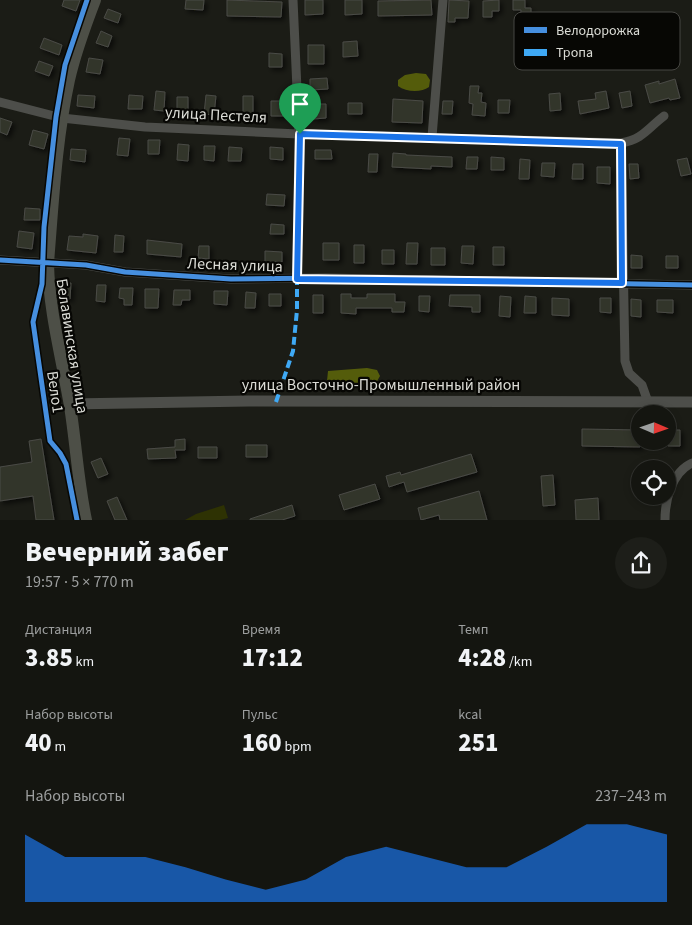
<!DOCTYPE html>
<html lang="ru">
<meta charset="utf-8">
<style>
:root{--surface:#141510;--page:#1d1e19;--text:#f1f3f6;--muted:#9d9f9f;--line:#333430;--accent:#1a73e8}
body{margin:0;font-family:"Source Sans 3",sans-serif;background:var(--page);color:var(--text);height:100vh;display:flex;flex-direction:column;font-size:19px;white-space:nowrap}
*{box-sizing:border-box;margin:0}
p{font-size:16px;color:var(--muted)}
.icon{flex:none;width:28px;height:28px;fill:none;stroke:currentColor;stroke-width:2;stroke-linecap:round;stroke-linejoin:round}
.map{position:relative;height:520px;overflow:hidden}
.details{display:flex;flex-direction:column;background:var(--surface);flex:1}
.details>*{flex:none}
.needle{width:32px;rotate:92deg}
.tools{position:absolute;left:631px;top:405px;display:grid;gap:10px}
.tools a{display:grid;place-items:center;width:45px;height:45px;border-radius:50%;background:var(--surface);box-shadow:0 2px 8px #0003,0 0 0 1px var(--line);font-size:25px}
.pin{position:absolute;display:grid;place-items:center;width:42px;height:42px;color:#fff;margin:-51px -21px;border-radius:50% 50% 50% 0;rotate:-45deg;box-shadow:0 0 5px #0007}
.pin .icon{rotate:45deg}
.round{display:grid;place-items:center;flex:none;width:52px;height:52px;border-radius:26px;background:var(--page)}
.headline{display:flex;align-items:center;justify-content:space-between;height:85px;padding:0 25px}
h1{font-size:28px;font-weight:800;line-height:38px}
.metrics{display:grid;grid-template-columns:repeat(3,1fr);gap:8px;height:85px;padding:5px 25px}
.metrics div{display:grid;align-content:center}
.metrics b{font-size:25px;font-weight:800}
.metrics small{font-size:14px;font-weight:400}
.metrics p{font-size:14px}
.chart{height:140px;padding:10px 25px}
.chart p{display:flex;justify-content:space-between}
.chart svg{width:100%;height:90px;margin-top:5px;fill:var(--accent);opacity:.7}
.map>svg:first-child{display:block}
.green{fill:#2e3203}
.water{fill:#545c0b}
.building{fill:#33342b;stroke:#4a4b46;filter:url(#shadow)}
.lines{fill:none;stroke-linecap:round;stroke-linejoin:round}
.minor{stroke:#4d4e4a;stroke-width:9}
.tertiary{stroke:#4d4e4a;stroke-width:11}
.secondary{stroke:#4d4f47;stroke-width:12}
.quiet{stroke:#3fa9f5;stroke-width:4;stroke-dasharray:8 4;stroke-linecap:butt}
.cycleway-casing{stroke:#070704;stroke-width:8}
.cycleway{stroke:#468fdf;stroke-width:5}
.route-casing{stroke:#fff;stroke-width:10}
.route{stroke:#1a73e8;stroke-width:6}
.labels{text-anchor:middle;dominant-baseline:central;stroke-width:4.5;stroke-linejoin:round;paint-order:stroke}
.street-label{font-size:16px;fill:#dbdcd6;stroke:#070704}
.key{fill:#070704;stroke:#474743;stroke-width:1}
.key-label{font-size:14px;fill:#dbdcd6}
</style>
<div class="map">
<svg width="692" height="520" viewBox="0 0 692 520">
<defs>
<filter id="shadow"><feDropShadow dx="3" dy="3" stdDeviation="2.5" flood-color="#0009"/></filter>
</defs>
<rect width="100%" height="100%" fill="#1b1c16"/>
<path class="green" d="M 224,505 L 228,518 L 220,520 L 185,520 L 196,514 Z"/>
<path class="water" d="M 416,73 L 426,74 L 430,80 L 429,87 C 421,93 406,92 398,86 L 398,80 L 405,75 Z
M 367,368 L 377,370 L 380,376 L 376,383 L 375,382 C 367,385 334,386 327,381 L 328,371 Z"/>
<path class="building" d="M 64,0 L 80,0 L 76,11 L 62,6 Z
M 186,0 L 204,0 L 203,10 L 185,9 Z
M 227,0 L 282,2 L 281,17 L 227,16 Z
M 305,0 L 323,0 L 323,14 L 305,15 Z
M 345,0 L 362,0 L 362,14 L 345,15 Z
M 431,0 L 432,15 L 378,16 L 378,1 Z
M 449,0 L 469,1 L 468,18 L 455,18 L 455,22 L 448,22 Z
M 499,0 L 499,11 L 492,11 L 492,17 L 483,17 L 483,1 Z
M 513,0 L 525,0 L 525,8 L 531,8 L 531,15 L 521,15 L 521,10 L 513,10 Z
M 108,9 L 121,14 L 118,23 L 104,18 Z
M 101,31 L 112,36 L 108,47 L 96,43 Z
M 44,38 L 62,45 L 59,55 L 40,48 Z
M 357,41 L 358,56 L 343,57 L 343,42 Z
M 308,45 L 324,45 L 324,64 L 308,64 Z
M 269,53 L 282,54 L 282,67 L 269,67 Z
M 89,58 L 103,60 L 100,74 L 86,72 Z
M 39,61 L 53,66 L 49,76 L 35,71 Z
M 327,78 L 328,89 L 310,90 L 310,79 Z
M 675,79 L 680,98 L 670,100 L 669,98 L 650,103 L 645,85 L 659,81 L 659,84 Z
M 470,86 L 479,86 L 478,93 L 482,93 L 481,102 L 486,103 L 485,116 L 472,115 L 473,104 L 469,103 Z
M 156,91 L 165,92 L 164,111 L 154,110 Z
M 606,91 L 609,108 L 580,114 L 578,101 L 596,99 L 595,93 Z
M 630,91 L 632,106 L 622,108 L 619,93 Z
M 560,93 L 561,110 L 550,111 L 549,94 Z
M 78,95 L 95,96 L 94,108 L 77,106 Z
M 129,95 L 143,96 L 142,109 L 128,109 Z
M 206,95 L 216,96 L 214,115 L 204,114 Z
M 243,96 L 253,96 L 253,115 L 243,115 Z
M 177,97 L 188,97 L 188,111 L 177,111 Z
M 393,99 L 423,101 L 422,123 L 392,122 Z
M 498,100 L 510,100 L 509,113 L 498,113 Z
M 271,101 L 283,101 L 283,116 L 271,116 Z
M 443,101 L 453,101 L 452,114 L 442,114 Z
M 348,103 L 362,103 L 362,114 L 348,114 Z
M 312,104 L 326,104 L 326,118 L 313,119 Z
M 0,118 L 12,122 L 7,135 L 0,132 Z
M 33,130 L 48,134 L 44,149 L 29,145 Z
M 119,138 L 130,139 L 128,156 L 117,155 Z
M 148,140 L 160,140 L 159,154 L 148,154 Z
M 178,144 L 189,145 L 188,161 L 177,160 Z
M 204,146 L 215,146 L 214,161 L 204,160 Z
M 229,147 L 242,148 L 241,161 L 228,161 Z
M 270,147 L 283,148 L 283,160 L 270,159 Z
M 71,149 L 86,150 L 85,162 L 70,160 Z
M 315,150 L 331,150 L 332,159 L 315,159 Z
M 393,153 L 406,154 L 406,155 L 452,157 L 452,167 L 431,166 L 431,169 L 392,167 Z
M 369,154 L 378,154 L 377,172 L 368,172 Z
M 467,157 L 478,157 L 477,169 L 466,169 Z
M 491,157 L 504,158 L 504,170 L 491,170 Z
M 687,158 L 691,174 L 681,176 L 677,160 Z
M 520,159 L 530,160 L 529,179 L 519,179 Z
M 542,163 L 555,163 L 554,177 L 541,176 Z
M 573,164 L 583,164 L 583,179 L 572,179 Z
M 629,164 L 638,164 L 639,178 L 630,179 Z
M 597,167 L 610,167 L 610,184 L 597,183 Z
M 267,194 L 285,195 L 284,206 L 266,205 Z
M 25,208 L 40,209 L 40,220 L 24,220 Z
M 271,224 L 284,225 L 284,234 L 270,234 Z
M 19,231 L 34,233 L 32,249 L 17,247 Z
M 83,234 L 98,236 L 96,253 L 67,250 L 69,236 L 83,237 Z
M 115,235 L 124,236 L 123,252 L 114,252 Z
M 147,240 L 182,244 L 181,257 L 147,254 Z
M 323,243 L 339,243 L 339,260 L 323,260 Z
M 407,243 L 418,243 L 417,264 L 406,264 Z
M 354,245 L 364,245 L 364,263 L 354,263 Z
M 199,246 L 209,246 L 209,259 L 198,258 Z
M 462,246 L 474,246 L 473,264 L 461,263 Z
M 493,247 L 504,247 L 504,265 L 493,265 Z
M 431,248 L 445,248 L 445,265 L 431,265 Z
M 382,250 L 394,250 L 394,264 L 382,264 Z
M 265,251 L 282,252 L 282,262 L 265,262 Z
M 631,255 L 642,256 L 642,268 L 631,268 Z
M 666,256 L 678,256 L 678,268 L 666,268 Z
M 58,283 L 71,283 L 70,299 L 59,298 Z
M 97,285 L 106,285 L 105,302 L 96,301 Z
M 120,288 L 133,288 L 132,305 L 124,305 L 124,299 L 119,298 Z
M 145,289 L 159,289 L 158,308 L 145,308 Z
M 174,290 L 190,290 L 190,300 L 182,300 L 181,305 L 173,305 Z
M 214,291 L 228,291 L 227,305 L 214,304 Z
M 246,292 L 256,293 L 255,308 L 245,308 Z
M 269,294 L 281,294 L 281,306 L 269,306 Z
M 341,294 L 351,294 L 351,298 L 367,298 L 367,294 L 395,294 L 395,302 L 405,302 L 404,312 L 392,312 L 392,308 L 356,308 L 356,314 L 341,313 Z
M 313,295 L 323,295 L 323,313 L 313,313 Z
M 450,295 L 480,295 L 480,312 L 472,312 L 472,307 L 449,306 Z
M 419,296 L 430,296 L 429,312 L 419,311 Z
M 500,296 L 511,297 L 510,317 L 499,316 Z
M 525,296 L 536,297 L 536,313 L 524,313 Z
M 552,298 L 569,299 L 569,316 L 552,315 Z
M 600,298 L 611,298 L 611,313 L 600,312 Z
M 631,299 L 641,300 L 641,317 L 631,316 Z
M 657,300 L 673,300 L 673,313 L 657,312 Z
M 582,429 L 640,430 L 640,447 L 582,446 Z
M 668,430 L 680,430 L 680,446 L 668,446 Z
M 41,439 L 54,520 L 36,520 L 33,496 L 0,501 L 0,467 L 32,462 L 29,441 Z
M 185,439 L 185,450 L 175,450 L 176,458 L 148,459 L 147,449 L 175,447 L 175,440 Z
M 246,445 L 267,445 L 267,457 L 246,457 Z
M 198,447 L 217,447 L 217,458 L 198,458 Z
M 471,454 L 477,472 L 407,492 L 404,482 L 389,487 L 386,476 L 400,472 L 401,475 Z
M 101,458 L 108,474 L 98,478 L 91,462 Z
M 553,475 L 555,505 L 543,506 L 541,476 Z
M 375,484 L 380,499 L 344,510 L 339,495 Z
M 479,491 L 487,520 L 440,520 L 439,515 L 421,520 L 418,508 Z
M 117,497 L 127,520 L 115,520 L 107,501 Z
M 598,498 L 599,520 L 576,520 L 575,500 Z
M 292,505 L 295,516 L 282,520 L 250,520 L 250,519 Z"/>
<g class="lines">
<path class="minor" d="M 293,0 L 299,134 L 297,279
M 0,102 L 62,118 L 145,127 L 299,134 L 621,143 C 643,139 647,129 664,116
M 432,137 L 443,0
M 621,143 L 625,361 L 629,373 L 642,385 L 648,402
M 0,260 L 86,265 L 125,272 L 231,279 L 326,278 L 692,285
M 665,520 C 665,500 672,472 692,463"/>
<path class="tertiary" d="M 70,404 L 249,401 L 692,402"/>
<path class="secondary" d="M 86,520 C 78,482 76,444 70,406 C 62,359 49,311 48,263 C 53,202 56,140 69,80 C 75,53 85,26 95,0"/>
<path class="quiet" d="M 276,402 L 293,351 L 297,310 L 297,279"/>
<defs>
<path id="cycleway" d="M 0,260 L 86,265 L 125,272 L 231,279 L 326,278 L 692,285
M 77,520 L 66,464 L 60,453 L 50,441 L 33,322 L 42,284 L 44,227 L 56,117 L 65,65 L 87,0"/>
</defs>
<use href="#cycleway" class="cycleway-casing"/>
<use href="#cycleway" class="cycleway"/>
</g>
<g class="lines">
<defs>
<path id="route" d="M 300,134 L 621,144 L 622,283 L 297,279 Z"/>
</defs>
<use href="#route" class="route-casing"/>
<use href="#route" class="route"/>
</g>
<g class="labels">
<g class="street-label">
<text transform="translate(216 115) rotate(3)">улица Пестеля</text>
<text transform="translate(235 265) rotate(2)">Лесная улица</text>
<text transform="translate(72 346) rotate(81)">Белавинская улица</text>
<text x="381" y="385">улица Восточно-Промышленный район</text>
<text transform="translate(55 392) rotate(82)">Вело1</text>
</g>
</g>
<rect x="514" y="12" width="166" height="58" rx="8" class="key"/>
<rect x="524" y="27" width="23" height="6" fill="#468fdf"/>
<rect x="524" y="49" width="23" height="7" fill="#3fa9f5"/>
<g class="key-label">
<text x="556" y="35">Велодорожка</text>
<text x="556" y="57">Тропа</text>
</g>
</svg>
<div class="tools">
<a><svg class="needle" viewBox="-14 -14 28 28"><path d="M0-13l5 13h-10z" fill="#e53935"/><path d="M0 13l5-13h-10z" fill="#9d9f9f"/></svg></a>
<a><svg class="icon" aria-label="locate" viewBox="0 0 24 24"><circle cx="12" cy="12" r="6"/><path d="M12 2v4M12 18v4M2 12h4M18 12h4"/></svg></a>
</div>
<div class="pin" style="left:300px;top:134px;background:#1e9e55"><svg class="icon" aria-label="arrive" viewBox="0 0 24 24"><path d="M6 21V4h12l-3 4 3 4H6"/></svg></div>
</div>
<section class="details">
<div class="headline"><div><h1>Вечерний забег</h1><p>19:57 · 5 × 770 m</p></div><a class="round"><svg class="icon" aria-label="share" viewBox="0 0 24 24"><path d="M12 15V3M7 8l5-5 5 5M5 13v7h14v-7"/></svg></a></div>
<div class="metrics">
<div><p>Дистанция</p><b>3.85<small> km</small></b></div>
<div><p>Время</p><b>17:12</b></div>
<div><p>Темп</p><b>4:28<small> /km</small></b></div>
</div>
<div class="metrics">
<div><p>Набор высоты</p><b>40<small> m</small></b></div>
<div><p>Пульс</p><b>160<small> bpm</small></b></div>
<div><p>kcal</p><b>251</b></div>
</div>
<div class="chart"><p><span>Набор высоты</span>237–243 m</p>
<svg viewBox="0 0 160 44" preserveAspectRatio="none"><path d="M0 44V11L10 22L20 22L30 22L40 27L50 33L60 38L70 33L80 22L90 17L100 22L110 27L120 27L130 17L140 6L150 6L160 11V44z"/></svg>
</div>
</section>
